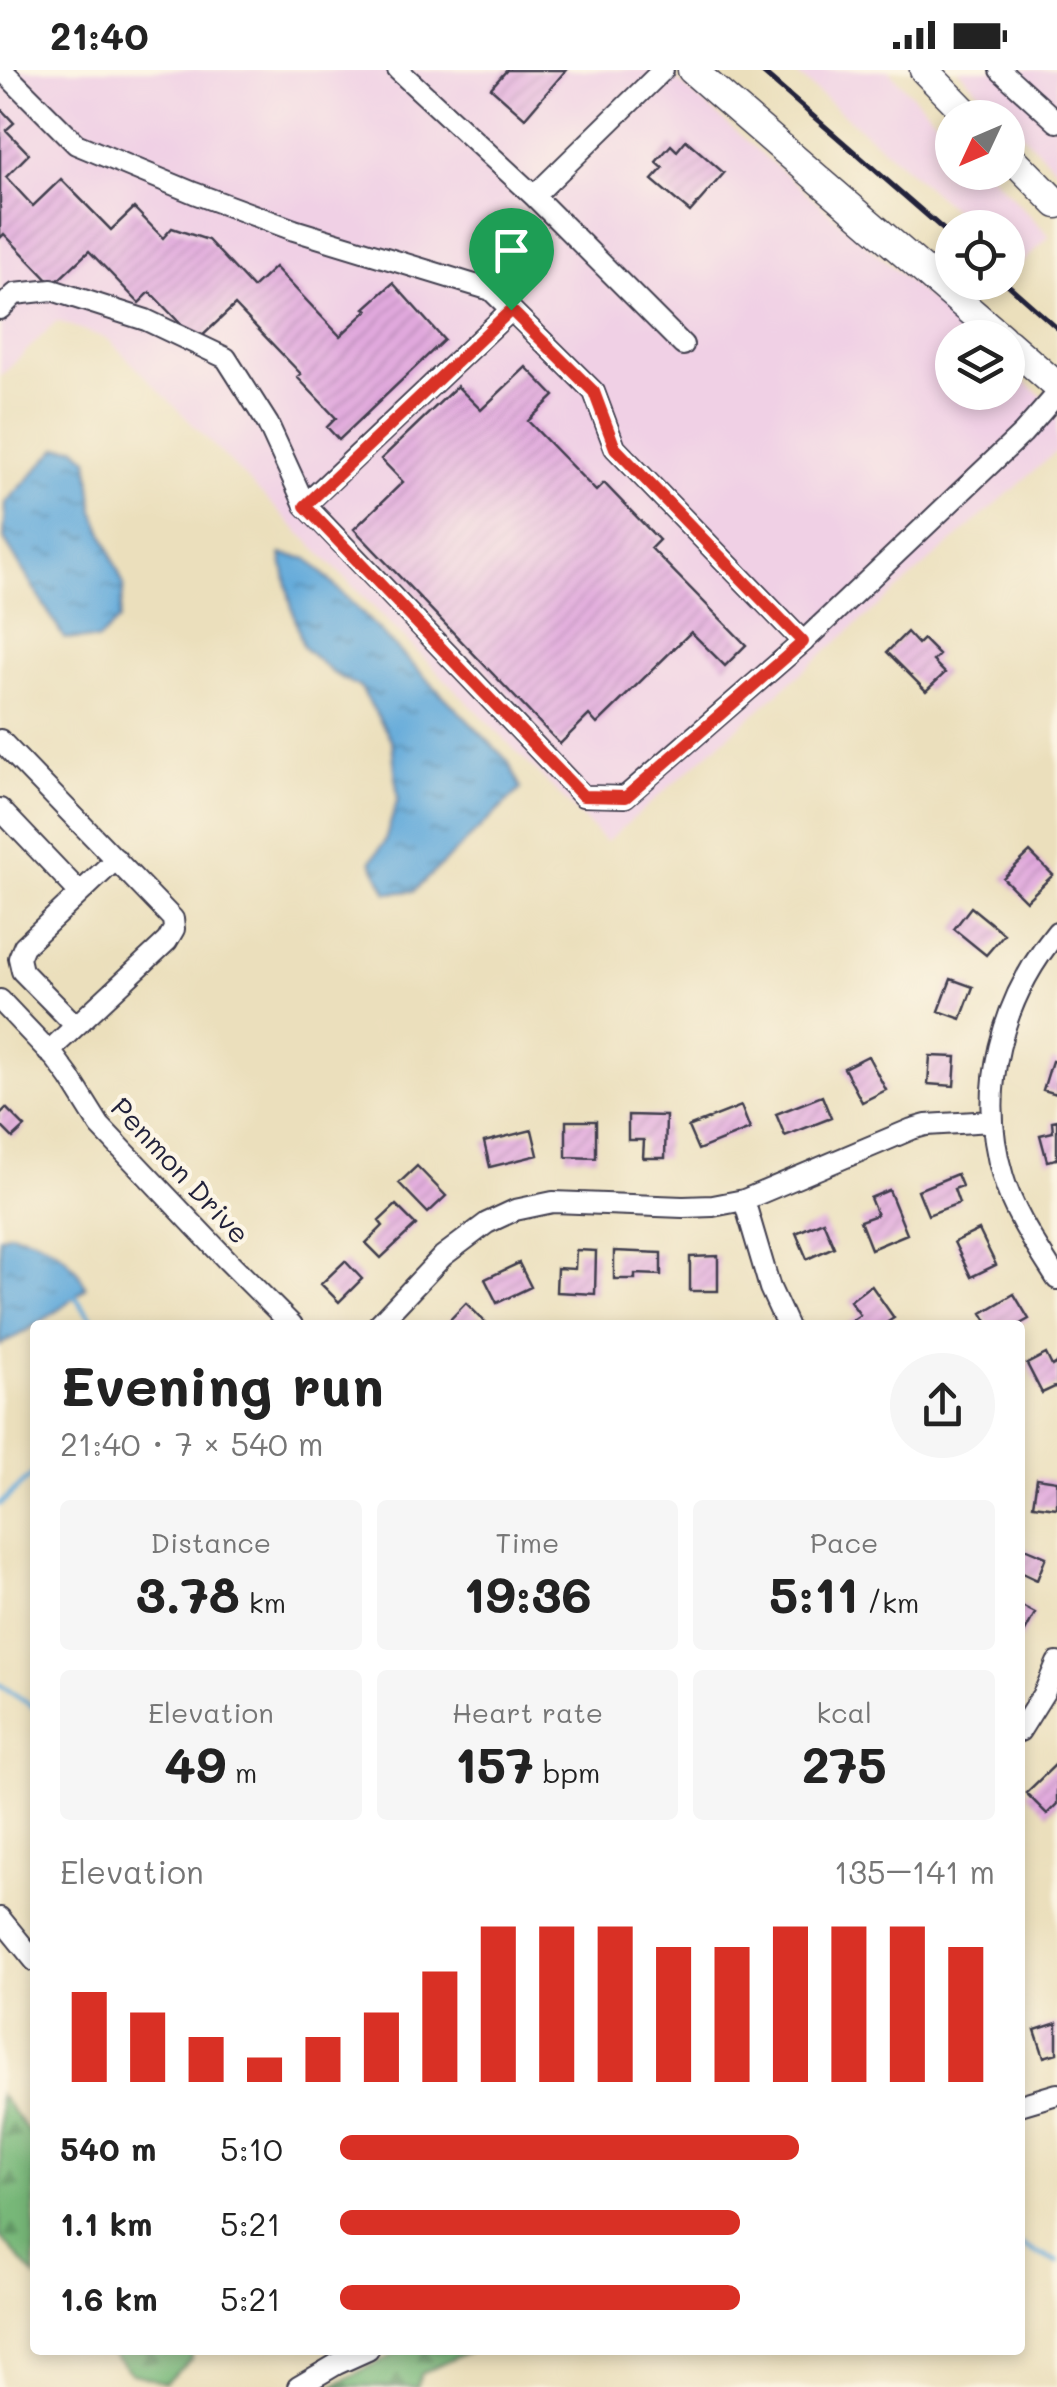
<!DOCTYPE html>
<meta charset="utf-8">
<style>
:root{--surface:#fff;--page:#f6f6f6;--text:#222;--muted:#767676;--accent:#d93025}
body{margin:0;font-family:Mali,sans-serif;background:var(--page);color:var(--text);height:100vh;display:flex;flex-direction:column;font-size:38px;white-space:nowrap}
*{box-sizing:border-box;margin:0}
p{font-size:32px;color:var(--muted)}
.icon{flex:none;width:55px;height:55px;fill:none;stroke:currentColor;stroke-width:2;stroke-linecap:round;stroke-linejoin:round}
.map{position:relative;flex:1;overflow:hidden}
.side{position:absolute;left:30px;top:1250px;width:995px;height:1035px;display:flex;flex-direction:column;background:var(--surface);border-radius:10px;box-shadow:0 5px 15px #0003}
.side>*{flex:none}
.needle{width:65px;rotate:226deg}
.fabs{position:absolute;left:935px;top:30px;display:grid;gap:20px}
.fabs a{display:grid;place-items:center;width:90px;height:90px;border-radius:50%;background:var(--surface);box-shadow:0 5px 15px #0003;font-size:50px}
.pin{position:absolute;display:grid;place-items:center;width:85px;height:85px;color:#fff;margin:-102px -42px;border-radius:50% 50% 50% 0;rotate:-45deg;box-shadow:0 0 10px #0007}
.pin .icon{rotate:45deg}
.round{display:grid;place-items:center;flex:none;width:105px;height:105px;border-radius:52px;background:var(--page)}
.headline{display:flex;align-items:center;justify-content:space-between;height:170px;padding:0 30px}
h1{font-size:55px;font-weight:700;line-height:75px}
.figures{display:grid;grid-template-columns:repeat(3,1fr);gap:15px;height:170px;padding:10px 30px}
.figures div{display:grid;align-content:center;border-radius:10px;background:var(--page);text-align:center}
.figures b{font-size:50px;font-weight:700}
.figures small{font-size:28px;font-weight:400}
.figures p{font-size:28px}
.chart{height:280px;padding:20px 30px}
.chart p{display:flex;justify-content:space-between}
.chart svg{width:100%;height:180px;margin-top:10px;stroke:var(--accent);stroke-width:6}
ul{padding:0 30px;list-style:none;font-size:32px}
li{display:grid;grid-template-columns:160px 120px 1fr;align-items:center;height:75px}
li i{height:25px;border-radius:12px;background:var(--accent)}
.status{display:flex;justify-content:space-between;align-items:center;height:70px;padding:0 50px;background:var(--surface);direction:ltr}
.status svg{height:28px;fill:currentColor}
.map>svg:first-child{display:block}
.built{fill:#f0d0e5}
.forest{fill:url(#forest-firs);stroke:#4c6c5a;stroke-width:2.5}
.water{fill:url(#water-ripples);stroke:#42668a;stroke-width:2.5}
.lines{fill:none;stroke-linecap:round;stroke-linejoin:round}
.stream{stroke:#63aada;stroke-width:5}
.building{fill:url(#building-hatch)}
.minor-casing{stroke:#403e4e;stroke-width:24}
.major-casing{stroke:#403e4e;stroke-width:31}
.minor{stroke:#fff;stroke-width:20}
.major{stroke:#fff;stroke-width:28}
.rail{stroke:#22223b;stroke-width:5}
.route-casing{stroke:#fff;stroke-width:20}
.route{stroke:#d93025;stroke-width:12}
.labels{text-anchor:middle;dominant-baseline:central;stroke-width:9;stroke-linejoin:round;paint-order:stroke}
.street-label{font-size:28px;fill:#22223b;stroke:#fcf5e5}
</style>
<div class="status"><b>21:40</b><svg viewBox="0 0 49 12"><path d="M0 12V9h3v3zM5 12V6h3v6zM10 12V3h3v9zM15 12V0h3v12zM26 1h20v11H26zM47 4h2v5h-2z"/></svg></div>
<div class="map">
<svg width="1057" height="2317" viewBox="0 0 1057 2317">
<defs>
<pattern id="forest-firs" width="22" height="20" patternUnits="userSpaceOnUse" patternTransform="scale(2.5)"><rect width="22" height="20" fill="#77b778"/><path d="M5 1l3.5 6h-7zM16 11l3.5 6h-7z" fill="#619464"/></pattern>
<pattern id="water-ripples" width="26" height="14" patternUnits="userSpaceOnUse" patternTransform="scale(2.5)"><rect width="26" height="14" fill="#63aada"/><path d="M2 4q2-2 4 0t4 0M15 11q2-2 4 0t4 0" fill="none" stroke="#518ab2"/></pattern>
<pattern id="building-hatch" width="6" height="6" patternUnits="userSpaceOnUse" patternTransform="scale(2.5)"><rect width="6" height="6" fill="#e1a9dd"/><path d="M-1 1l2-2M0 6l6-6M5 7l2-2" fill="none" stroke="#c191bf"/></pattern>
</defs>
<rect width="100%" height="100%" fill="#fcf5e5"/>
<filter id="ink" filterUnits="userSpaceOnUse"><feTurbulence type="fractalNoise" baseFrequency=".01" numOctaves="2"/><feDisplacementMap in="SourceGraphic" scale="20" xChannelSelector="R" yChannelSelector="G"/><feConvolveMatrix kernelMatrix="1 2 1 2 8 2 1 2 1" color-interpolation-filters="sRGB"/></filter>
<filter id="wash" filterUnits="userSpaceOnUse"><feTurbulence type="fractalNoise" baseFrequency=".0048" numOctaves="4" result="noise"/><feDisplacementMap in="SourceGraphic" scale="40" xChannelSelector="R" yChannelSelector="G"/><feGaussianBlur stdDeviation="2.25" result="paint"/><feColorMatrix in="noise" values="0 0 0 0 0 0 0 0 0 0 0 0 0 0 0 0 0 1.4 0 .05"/><feComposite in="paint" operator="in"/></filter>
<g filter="url(#wash)">
<rect width="100%" height="100%" fill="#ebdfbc"/>
<path class="built" d="M 0,0 L 665,0 L 973,267 L 952,268 L 952,322 L 1008,322 L 1008,297 L 1057,339 L 1057,381 L 606,772 L 108,269 L 57,251 L 0,307 Z
M 792,0 L 888,0 L 952,66 L 952,102 L 989,103 L 1050,166 L 1019,196 L 1008,186 L 1008,158 L 974,157 Z
M 958,0 L 1057,0 L 1057,100 L 1008,50 L 1008,48 L 1005,47 Z"/>
<path class="forest" d="M 0,2024 L 35,2071 L 35,2207 L 0,2166 Z
M 109,2280 L 191,2280 L 192,2288 L 165,2313 L 131,2303 Z
M 403,2280 L 471,2280 L 421,2304 L 417,2317 L 329,2317 Z"/>
<path class="water" d="M 75,377 L 88,389 L 94,441 L 124,516 L 119,550 L 98,570 L 64,568 L 4,469 L 6,433 L 57,378 Z
M 281,484 L 308,489 L 508,691 L 521,719 L 414,821 L 387,823 L 371,791 L 384,773 L 398,729 L 392,671 L 361,618 L 334,604 L 303,577 L 290,530 Z
M 9,1163 C 43,1168 71,1184 86,1217 C 61,1241 31,1259 0,1275 L 0,1167 Z"/>
<g class="lines">
<path class="stream" d="M 75,1227 L 97,1255
M 0,1434 L 35,1402
M 0,1615 L 35,1638
M 1020,2175 L 1057,2192"/>
</g>
<g id="blocks">
<path class="building" d="M 507,0 L 566,0 L 525,48 L 491,18 Z
M 0,38 L 14,53 L 6,60 L 29,84 L 6,107 L 33,136 L 61,109 L 111,160 L 134,138 L 163,168 L 172,158 L 208,170 L 253,218 L 275,197 L 340,266 L 368,240 L 365,238 L 393,213 L 444,270 L 339,370 L 327,357 L 336,348 L 297,307 L 301,304 L 235,235 L 197,271 L 150,222 L 139,233 L 89,181 L 53,215 L 4,164 L 0,168 Z
M 686,70 L 724,103 L 690,142 L 652,110 L 663,98 L 656,92 L 671,75 L 677,81 Z
M 526,297 L 554,326 L 528,351 L 596,421 L 604,413 L 659,470 L 651,478 L 746,575 L 725,596 L 691,562 L 597,654 L 589,645 L 560,674 L 354,459 L 403,412 L 381,389 L 457,316 L 481,340 Z
M 907,562 L 918,574 L 923,569 L 939,585 L 933,591 L 945,603 L 926,621 L 887,582 Z
M 1030,782 L 1053,805 L 1026,831 L 1003,808 Z
M 971,837 L 1004,864 L 986,885 L 954,859 Z
M 951,909 L 973,917 L 961,949 L 939,941 Z
M 868,986 L 886,1020 L 862,1032 L 844,998 Z
M 930,986 L 956,987 L 954,1016 L 928,1014 Z
M 1052,991 L 1057,992 L 1057,1024 L 1043,1020 Z
M 822,1026 L 831,1048 L 785,1066 L 776,1044 Z
M 741,1036 L 750,1059 L 698,1080 L 688,1057 Z
M 6,1038 L 25,1057 L 13,1068 L 0,1055 L 0,1044 Z
M 628,1045 L 666,1046 L 665,1088 L 643,1088 L 644,1070 L 628,1070 Z
M 1057,1050 L 1057,1089 L 1047,1091 L 1040,1065 L 1053,1062 L 1052,1051 Z
M 566,1051 L 596,1051 L 596,1088 L 566,1087 Z
M 532,1060 L 538,1085 L 490,1097 L 484,1072 Z
M 417,1096 L 446,1126 L 428,1143 L 399,1113 Z
M 957,1104 L 962,1116 L 954,1119 L 959,1133 L 928,1145 L 918,1120 Z
M 889,1120 L 907,1164 L 871,1179 L 860,1151 L 877,1145 L 870,1128 Z
M 396,1135 L 416,1155 L 381,1188 L 366,1173 L 383,1156 L 379,1151 Z
M 823,1151 L 834,1177 L 807,1189 L 796,1163 Z
M 979,1160 L 996,1195 L 971,1207 L 954,1172 Z
M 576,1180 L 596,1181 L 595,1224 L 556,1222 L 557,1198 L 575,1199 Z
M 614,1181 L 661,1183 L 661,1205 L 635,1204 L 635,1209 L 614,1209 Z
M 718,1186 L 718,1221 L 690,1221 L 690,1187 Z
M 345,1191 L 362,1209 L 339,1232 L 321,1214 Z
M 519,1193 L 531,1217 L 497,1233 L 485,1209 Z
M 871,1215 L 894,1248 L 883,1255 L 845,1255 L 860,1245 L 850,1231 Z
M 1014,1224 L 1029,1249 L 1018,1255 L 989,1255 L 982,1243 Z
M 466,1233 L 486,1253 L 484,1255 L 445,1255 Z
M 1046,1284 L 1052,1296 L 1057,1293 L 1057,1316 L 1042,1323 L 1027,1294 Z
M 1037,1408 L 1057,1411 L 1057,1438 L 1033,1435 Z
M 1020,1476 L 1046,1487 L 1037,1510 L 1020,1502 Z
M 1020,1535 L 1035,1543 L 1020,1571 Z
M 1057,1693 L 1057,1734 L 1047,1744 L 1026,1723 Z
M 1057,1953 L 1057,1983 L 1044,1987 L 1035,1960 Z"/>
</g>
</g>
<g filter="url(#ink)">
<use href="#blocks" fill-opacity="0" stroke="#403e4e" stroke-width="2.5"/>
<g class="lines">
<defs>
<path id="minor" d="M 2,0 L 76,74 L 194,123 L 294,160 L 491,220 L 594,322 L 615,378 L 803,572
M 398,0 L 534,126 L 683,275
M 1000,0 L 1057,52
M 534,126 L 663,0
M 0,239 L 15,224 L 52,220 L 146,250 L 226,288 L 268,354 L 305,435 L 583,726 L 625,727 L 803,572 L 1023,363 L 1057,324
M 305,435 L 511,240
M 0,670 L 173,849 L 174,859 L 167,871 L 48,982
M 0,739 L 80,823
M 1057,862 C 1001,930 977,1021 1003,1107 C 1014,1144 1037,1177 1057,1209
M 0,930 L 56,989 L 70,1008 L 100,1056 L 228,1191 L 292,1255
M 75,955 L 22,901 L 19,888 L 24,876 L 116,789
M 744,1130 L 770,1218 L 787,1255
M 378,1255 L 443,1186 L 487,1153 L 515,1140 L 553,1132 L 683,1137 L 713,1136 L 744,1130 L 912,1059 L 926,1055 L 992,1051
M 1020,1661 L 1045,1621 L 1057,1593
M 0,1848 L 35,1891
M 1020,2035 L 1057,2024
M 298,2317 L 337,2294 L 368,2280"/>
<path id="major" d="M 692,0 L 1002,268
M 924,0 L 971,48
M 1008,84 L 1057,134
M 1008,273 L 1057,316"/>
</defs>
<use href="#minor" class="minor-casing"/>
<use href="#major" class="major-casing"/>
<use href="#minor" class="minor"/>
<use href="#major" class="major"/>
<path class="rail" d="M 760,0 L 952,167
M 1005,212 L 1057,258"/>
</g>
</g>
<g class="lines" filter="url(#ink)">
<defs>
<path id="route" d="M 511,240 L 594,322 L 615,378 L 803,572 L 626,727 L 583,726 L 305,436 Z"/>
</defs>
<use href="#route" class="route-casing"/>
<use href="#route" class="route"/>
</g>
<g class="labels">
<g class="street-label">
<text transform="translate(181 1100) rotate(47)">Penmon Drive</text>
</g>
</g>
</svg>
<div class="fabs">
<a><svg class="needle" viewBox="-14 -14 28 28"><path d="M0-13l5 13h-10z" fill="#e53935"/><path d="M0 13l5-13h-10z" fill="#767676"/></svg></a>
<a><svg class="icon" aria-label="locate" viewBox="0 0 24 24"><circle cx="12" cy="12" r="6"/><path d="M12 2v4M12 18v4M2 12h4M18 12h4"/></svg></a>
<a><svg class="icon" aria-label="layers" viewBox="0 0 24 24"><path d="M12 4l9 5-9 5-9-5zM3 14l9 5 9-5"/></svg></a>
</div>
<div class="pin" style="left:511px;top:240px;background:#1e9e55"><svg class="icon" aria-label="arrive" viewBox="0 0 24 24"><path d="M6 21V4h12l-3 4 3 4H6"/></svg></div>
<section class="side">
<div class="headline"><div><h1>Evening run</h1><p>21:40 · 7 × 540 m</p></div><a class="round"><svg class="icon" aria-label="share" viewBox="0 0 24 24"><path d="M12 15V3M7 8l5-5 5 5M5 13v7h14v-7"/></svg></a></div>
<div class="figures">
<div><p>Distance</p><b>3.78<small> km</small></b></div>
<div><p>Time</p><b>19:36</b></div>
<div><p>Pace</p><b>5:11<small> /km</small></b></div>
</div>
<div class="figures">
<div><p>Elevation</p><b>49<small> m</small></b></div>
<div><p>Heart rate</p><b>157<small> bpm</small></b></div>
<div><p>kcal</p><b>275</b></div>
</div>
<div class="chart"><p><span>Elevation</span>135–141 m</p>
<svg viewBox="0 0 160 44" preserveAspectRatio="none"><path d="M5 44V22M15 44V27M25 44V33M35 44V38M45 44V33M55 44V27M65 44V17M75 44V6M85 44V6M95 44V6M105 44V11M115 44V11M125 44V6M135 44V6M145 44V6M155 44V11"/></svg>
</div>
<ul>
<li><b>540 m</b>5:10<i style="width:70%"></i></li>
<li><b>1.1 km</b>5:21<i style="width:61%"></i></li>
<li><b>1.6 km</b>5:21<i style="width:61%"></i></li>
</ul>
</section>
</div>
